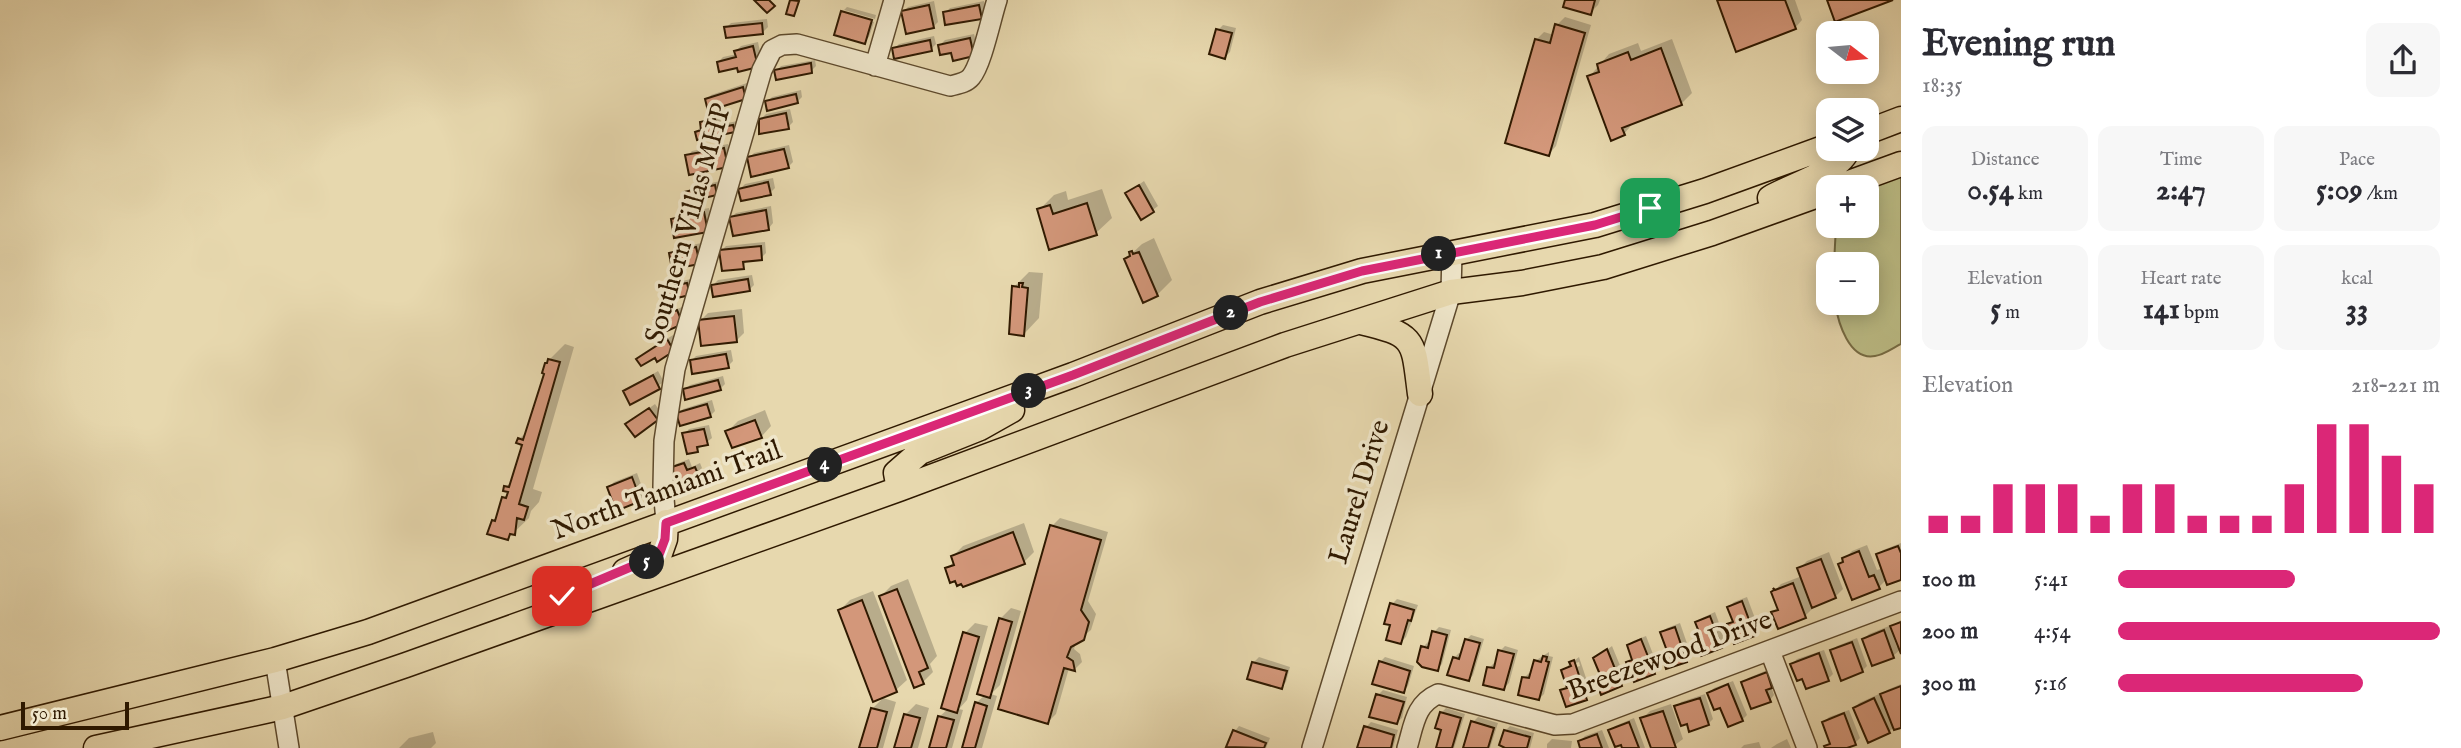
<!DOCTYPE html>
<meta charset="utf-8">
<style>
:root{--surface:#fff;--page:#f7f7f7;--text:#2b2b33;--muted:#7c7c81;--accent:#db2777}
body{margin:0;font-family:"IM FELL English",serif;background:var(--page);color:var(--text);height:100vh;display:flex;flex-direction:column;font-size:26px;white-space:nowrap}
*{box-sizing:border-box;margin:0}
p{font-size:23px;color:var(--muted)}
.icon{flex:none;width:38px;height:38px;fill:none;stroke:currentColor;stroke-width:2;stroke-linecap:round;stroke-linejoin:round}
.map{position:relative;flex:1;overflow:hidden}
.details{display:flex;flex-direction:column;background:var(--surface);width:560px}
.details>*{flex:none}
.needle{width:46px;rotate:106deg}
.tools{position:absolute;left:1816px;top:21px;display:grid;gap:14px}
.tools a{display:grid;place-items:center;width:63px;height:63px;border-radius:14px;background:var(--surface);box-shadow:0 4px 18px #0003;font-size:35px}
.scale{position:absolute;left:21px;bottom:18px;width:108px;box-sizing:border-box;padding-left:7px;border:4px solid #2f1900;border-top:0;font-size:19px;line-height:24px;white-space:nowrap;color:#2f1900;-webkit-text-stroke:5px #efe6ca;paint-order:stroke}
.pin{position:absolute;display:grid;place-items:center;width:60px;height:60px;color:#fff;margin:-30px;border-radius:14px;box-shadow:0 4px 10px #0006}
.km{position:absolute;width:35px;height:35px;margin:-18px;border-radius:50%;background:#222;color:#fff;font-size:19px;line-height:35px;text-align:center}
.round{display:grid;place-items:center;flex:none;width:74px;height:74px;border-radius:14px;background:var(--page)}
.headline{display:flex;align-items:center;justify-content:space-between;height:119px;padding:0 21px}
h1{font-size:38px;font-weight:700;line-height:52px}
.metrics{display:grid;grid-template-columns:repeat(3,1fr);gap:10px;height:119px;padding:7px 21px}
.metrics div{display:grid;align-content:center;border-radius:14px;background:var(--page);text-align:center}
.metrics b{font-size:30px;font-weight:700}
.metrics small{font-size:19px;font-weight:400}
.metrics p{font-size:19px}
.chart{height:196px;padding:14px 21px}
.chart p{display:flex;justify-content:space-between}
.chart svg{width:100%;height:126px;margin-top:7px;stroke:var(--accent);stroke-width:6}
ul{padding:0 21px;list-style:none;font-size:23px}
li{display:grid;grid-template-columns:112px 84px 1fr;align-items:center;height:52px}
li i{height:18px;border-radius:9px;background:var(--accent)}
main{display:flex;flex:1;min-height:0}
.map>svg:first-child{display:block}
.green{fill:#bcbd86;stroke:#766b43;stroke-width:2}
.shadow{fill:#0003}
.building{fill:#d3977a;stroke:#2f1900;stroke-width:2}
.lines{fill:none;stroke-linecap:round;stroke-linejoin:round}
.minor-casing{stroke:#5d492c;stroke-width:22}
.major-casing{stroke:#2f1900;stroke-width:27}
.minor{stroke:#efe6ca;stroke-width:19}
.major{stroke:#e7d8ae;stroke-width:24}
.route-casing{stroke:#fff;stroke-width:14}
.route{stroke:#db2777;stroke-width:9}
.labels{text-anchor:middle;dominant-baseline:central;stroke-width:7;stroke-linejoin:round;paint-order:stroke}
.street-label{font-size:28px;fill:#2f1900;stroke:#efe6ca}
</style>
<main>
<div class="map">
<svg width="1901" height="748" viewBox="0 0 1901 748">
<rect width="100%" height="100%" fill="#e7d8ae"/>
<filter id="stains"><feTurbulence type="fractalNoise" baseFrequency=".00286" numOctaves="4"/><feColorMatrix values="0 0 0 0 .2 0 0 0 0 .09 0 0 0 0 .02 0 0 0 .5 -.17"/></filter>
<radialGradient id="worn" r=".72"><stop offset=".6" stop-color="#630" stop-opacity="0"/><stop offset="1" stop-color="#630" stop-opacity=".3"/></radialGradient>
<path class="green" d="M 1901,172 L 1901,344 C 1893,348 1884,355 1875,356 C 1849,361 1838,322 1835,303 L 1867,303 L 1867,264 L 1834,264 L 1836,226 L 1867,226 L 1867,187 Z"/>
<path class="shadow" d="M 1567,0 L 1600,0 L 1598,5 L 1590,13 Z
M 1719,0 L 1795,0 L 1802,20 L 1795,28 Z
M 934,1 L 938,22 L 933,27 L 903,12 L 908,7 Z
M 984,1 L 986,12 L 981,17 L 945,13 L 950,8 Z
M 847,7 L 876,15 L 875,19 L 844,10 Z
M 843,11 L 843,13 L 874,22 L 869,37 L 864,42 L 836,34 Z
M 1565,17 L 1591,25 L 1556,146 L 1549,154 L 1536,40 L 1544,32 L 1554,35 L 1557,25 Z
M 767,19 L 768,27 L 763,32 L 726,28 L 731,23 Z
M 1223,25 L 1236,28 L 1230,52 L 1225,57 L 1218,30 Z
M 974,34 L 978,49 L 973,54 L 952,51 L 940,45 L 945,40 Z
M 934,36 L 936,44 L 931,49 L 894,49 L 899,44 Z
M 1672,39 L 1692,93 L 1681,104 L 1634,122 L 1624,134 L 1589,77 L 1609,54 L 1638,43 L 1641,51 Z
M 758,42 L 762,61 L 739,65 L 718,62 L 723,57 L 737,54 L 736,51 L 741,46 Z
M 815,60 L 816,66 L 811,71 L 776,71 L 781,66 Z
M 747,83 L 750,92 L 745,97 L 707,100 L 711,95 Z
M 801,90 L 802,97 L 797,102 L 767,102 L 772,97 Z
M 790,109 L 793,122 L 788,127 L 760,132 L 761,119 L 766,114 Z
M 720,115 L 721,124 L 738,121 L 739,126 L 734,131 L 697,132 L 706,118 Z
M 728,144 L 732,160 L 687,156 L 692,151 Z
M 789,145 L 793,162 L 788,167 L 749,158 L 754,153 Z
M 773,178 L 775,188 L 770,193 L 740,189 L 745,184 Z
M 720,181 L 717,193 L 686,193 L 691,188 Z
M 1144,181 L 1158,206 L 1142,218 L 1127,193 Z
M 1102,189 L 1112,218 L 1096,233 L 1039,210 L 1054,195 L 1066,191 L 1068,200 Z
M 771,206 L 773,223 L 769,228 L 731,217 L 736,213 Z
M 709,208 L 712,225 L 707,230 L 673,219 L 678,214 Z
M 1154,238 L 1172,280 L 1157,295 L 1126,259 L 1142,244 Z
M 765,242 L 766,253 L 761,258 L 747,260 L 743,267 L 721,251 L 726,246 Z
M 701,243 L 704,257 L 671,253 L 676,249 Z
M 1029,272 L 1043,273 L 1039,318 L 1024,334 L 1014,287 Z
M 752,275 L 754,285 L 749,290 L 713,285 L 718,280 Z
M 691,279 L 694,289 L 663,289 L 668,284 Z
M 682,307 L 687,318 L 656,321 L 661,316 Z
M 742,309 L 744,333 L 736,341 L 700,321 L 708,313 Z
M 673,335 L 678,344 L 638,359 L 643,354 Z
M 565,344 L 574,347 L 533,489 L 542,492 L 539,502 L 531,511 L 529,518 L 508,538 L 493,521 L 499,515 L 504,498 L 511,491 L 506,487 L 514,479 L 524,444 L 519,439 L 528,431 L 549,360 Z
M 731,350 L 733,361 L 728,366 L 691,361 L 696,356 Z
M 658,371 L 664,382 L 631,402 L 625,391 Z
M 723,376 L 725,384 L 720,389 L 685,390 L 690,385 Z
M 712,400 L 715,411 L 710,416 L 678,414 L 683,409 Z
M 655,404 L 662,414 L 657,419 L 633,420 Z
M 765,410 L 771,426 L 761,437 L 728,431 L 738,421 Z
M 709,425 L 712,438 L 697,450 L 684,434 L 689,429 Z
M 689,459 L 692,467 L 700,463 L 702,468 L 697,473 L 671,469 L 676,464 Z
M 637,473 L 645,495 L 640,500 L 609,487 L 614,482 Z
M 1060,518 L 1108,532 L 1088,601 L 1096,614 L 1091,630 L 1076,642 L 1074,649 L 1080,654 L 1082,662 L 1075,669 L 1069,668 L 1056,714 L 1048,722 L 1052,526 Z
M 1024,523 L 1034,552 L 1024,562 L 947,568 L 955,561 L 953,556 L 963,546 Z
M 1901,543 L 1901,578 L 1887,579 L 1879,587 L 1840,564 L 1852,551 L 1867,545 L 1877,570 L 1883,568 L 1878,554 L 1883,550 Z
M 1829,552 L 1843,589 L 1835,597 L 1812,606 L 1813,608 L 1805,616 L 1774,613 L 1779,608 L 1773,592 L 1781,584 L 1802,576 L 1799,569 L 1807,561 Z
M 908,579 L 937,656 L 930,664 L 933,672 L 923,682 L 881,596 L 891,586 Z
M 873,591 L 907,680 L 896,690 L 840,610 L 850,600 Z
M 1747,597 L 1759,629 L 1754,634 L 1729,625 L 1734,620 L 1729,607 L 1734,602 Z
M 1397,599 L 1418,605 L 1406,637 L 1401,642 L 1392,624 L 1392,604 Z
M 1011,608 L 1021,611 L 1000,685 L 991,694 L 997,696 L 982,748 L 963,748 L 976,703 L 985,695 L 1000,619 Z
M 1715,612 L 1726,642 L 1721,647 L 1697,639 L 1702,634 L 1697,622 L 1702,618 Z
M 1901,620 L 1901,649 L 1893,656 L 1864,639 L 1869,634 L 1889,626 L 1897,647 L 1900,646 L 1892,626 Z
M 975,623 L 988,626 L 967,700 L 959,709 L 963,710 L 952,748 L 930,748 L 939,717 L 948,709 L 965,633 Z
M 1680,623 L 1691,655 L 1686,660 L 1663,654 L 1668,649 L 1662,632 L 1667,628 Z
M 1439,627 L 1451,630 L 1442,664 L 1437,669 L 1423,647 L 1428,642 L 1431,643 L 1434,632 Z
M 1471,635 L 1484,639 L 1473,675 L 1469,680 L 1454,658 L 1459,653 L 1462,654 L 1466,640 Z
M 1646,636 L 1658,667 L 1654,672 L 1628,663 L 1633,657 L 1629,645 L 1633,641 Z
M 1857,638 L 1867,666 L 1863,670 L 1842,678 L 1832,651 L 1837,646 Z
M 1505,646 L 1518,650 L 1509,683 L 1504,688 L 1489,668 L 1494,663 L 1497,663 L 1500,651 Z
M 1612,646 L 1626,680 L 1621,685 L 1597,679 L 1602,674 L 1596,658 Z
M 1824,650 L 1833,674 L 1828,679 L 1803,677 L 1792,664 L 1797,659 Z
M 1549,652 L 1549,656 L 1553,657 L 1544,694 L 1539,699 L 1524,678 L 1529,673 L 1532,674 L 1535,661 Z
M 1259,657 L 1290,667 L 1286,682 L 1281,687 L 1249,678 L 1254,662 Z
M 1385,657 L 1414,666 L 1408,686 L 1403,691 L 1380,662 Z
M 1579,657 L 1591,693 L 1586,698 L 1562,690 L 1568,685 L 1563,670 L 1566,667 L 1566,670 L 1580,666 L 1579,662 L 1567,666 Z
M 1772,668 L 1776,681 L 1771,686 L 1774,695 L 1770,700 L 1743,683 L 1748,678 Z
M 1733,681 L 1747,715 L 1742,720 L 1721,705 L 1709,693 L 1714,688 Z
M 1901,684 L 1901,726 L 1895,726 L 1889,732 L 1855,708 L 1859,703 L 1879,694 L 1880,697 L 1887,690 Z
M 1383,690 L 1407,697 L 1402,718 L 1397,722 L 1378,695 Z
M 1705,694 L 1713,719 L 1708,724 L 1688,722 L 1676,707 L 1681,702 Z
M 883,698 L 896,702 L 883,748 L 861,748 L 873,708 Z
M 916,704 L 929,708 L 918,748 L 896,748 L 905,715 Z
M 1671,704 L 1683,739 L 1671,748 L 1653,748 L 1642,719 L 1650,711 Z
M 1446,708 L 1465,714 L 1454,748 L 1437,748 L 1443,729 L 1441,713 Z
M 1849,710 L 1860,738 L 1855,743 L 1842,748 L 1826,748 L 1831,741 L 1824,722 L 1829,717 Z
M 1478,717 L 1498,723 L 1490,748 L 1465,748 L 1473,722 Z
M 1634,718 L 1645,748 L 1624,748 L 1610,731 L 1615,726 Z
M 1371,722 L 1398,730 L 1393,748 L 1362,748 L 1366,727 Z
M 1239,726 L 1270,738 L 1266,748 L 1234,748 L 1228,746 L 1235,731 Z
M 1510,726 L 1534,733 L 1530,748 L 1507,748 L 1505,731 Z
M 1602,730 L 1609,748 L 1582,748 L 1580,741 L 1585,736 Z
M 433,732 L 436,743 L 431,748 L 399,748 L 409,738 Z
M 1552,739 L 1572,741 L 1571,748 L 1547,748 L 1547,744 Z
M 1787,739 L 1791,748 L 1771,748 L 1777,744 Z
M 1759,742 L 1761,748 L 1741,748 L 1744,745 Z"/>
<path class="building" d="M 754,0 L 769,0 L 775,6 L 767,13 Z
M 790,0 L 799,1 L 794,16 L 786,14 Z
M 1565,0 L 1595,0 L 1591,15 L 1563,7 Z
M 1717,0 L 1785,0 L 1796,29 L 1736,52 Z
M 1827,0 L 1893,0 L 1835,22 Z
M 929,5 L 934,28 L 906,34 L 901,11 Z
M 979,5 L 982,19 L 945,25 L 943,12 Z
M 841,11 L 872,20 L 865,44 L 834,35 Z
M 762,23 L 763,34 L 726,38 L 724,27 Z
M 1555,24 L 1585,33 L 1549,156 L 1505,143 L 1535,39 L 1550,43 Z
M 1216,29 L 1232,33 L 1225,59 L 1209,54 Z
M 970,38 L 974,56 L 953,61 L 951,53 L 940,55 L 938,45 Z
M 930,40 L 932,51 L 894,59 L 892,48 Z
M 753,46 L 758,67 L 738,72 L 737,68 L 719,72 L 717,62 L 736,57 L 734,51 Z
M 1661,48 L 1682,105 L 1622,128 L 1625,135 L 1611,141 L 1587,76 L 1599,72 L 1597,64 L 1628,52 L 1631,60 Z
M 811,63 L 812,73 L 776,80 L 774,70 Z
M 743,87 L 746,99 L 708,111 L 705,99 Z
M 796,94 L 798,103 L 767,111 L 765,101 Z
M 786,113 L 789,129 L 759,134 L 759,119 Z
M 715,119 L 717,128 L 733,125 L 735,132 L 697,140 L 695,132 L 701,130 L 700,122 Z
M 724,148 L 728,167 L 689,175 L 685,155 Z
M 784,149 L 789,168 L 751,177 L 747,157 Z
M 768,182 L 771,195 L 741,201 L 738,189 Z
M 715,185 L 717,195 L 686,202 L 684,192 Z
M 1139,185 L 1154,212 L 1141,220 L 1125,193 Z
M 1087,203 L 1097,235 L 1049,250 L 1037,209 L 1050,205 L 1053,214 Z
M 766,210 L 769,230 L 733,236 L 729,217 Z
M 704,212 L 708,232 L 674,238 L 671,219 Z
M 761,246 L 762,260 L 743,262 L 744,269 L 722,271 L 719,250 Z
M 696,247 L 700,264 L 672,269 L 669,253 Z
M 1132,251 L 1133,254 L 1139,252 L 1158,296 L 1143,303 L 1124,259 L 1130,256 L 1129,252 Z
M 748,279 L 750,291 L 713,297 L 711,285 Z
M 687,283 L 690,295 L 664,301 L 662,288 Z
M 1019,283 L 1023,283 L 1022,287 L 1028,288 L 1024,336 L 1009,334 L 1012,286 L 1019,287 Z
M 677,310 L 683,324 L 660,334 L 654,320 Z
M 734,316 L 737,342 L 701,346 L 698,320 Z
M 667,339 L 674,351 L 657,362 L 655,358 L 641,366 L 636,359 Z
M 726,354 L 729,368 L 692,374 L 690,360 Z
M 548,359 L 560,362 L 519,504 L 528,507 L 524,520 L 517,518 L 515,535 L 510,534 L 508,540 L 487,534 L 492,520 L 495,521 L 502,497 L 506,498 L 508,492 L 503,491 L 504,486 L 509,487 L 522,445 L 516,443 L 518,438 L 523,440 L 544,374 L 542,373 L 545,363 L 547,363 Z
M 653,375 L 660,389 L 630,405 L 623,391 Z
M 718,380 L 721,390 L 685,400 L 683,389 Z
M 707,404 L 711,417 L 680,426 L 676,413 Z
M 649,408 L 658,420 L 635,437 L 625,424 Z
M 755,420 L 762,438 L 732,448 L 725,431 Z
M 704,429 L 708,445 L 697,447 L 698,452 L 687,454 L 682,433 Z
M 684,463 L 687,470 L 695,467 L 698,474 L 673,484 L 669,468 Z
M 632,477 L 641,501 L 616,511 L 607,487 Z
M 1050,525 L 1101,540 L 1081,610 L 1089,622 L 1084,640 L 1071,647 L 1067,657 L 1073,661 L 1075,671 L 1064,668 L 1048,724 L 998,709 Z
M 1013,532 L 1025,564 L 963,587 L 961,584 L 957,586 L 955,581 L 950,583 L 945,568 L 954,565 L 951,556 Z
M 1898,546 L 1901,553 L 1901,580 L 1887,585 L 1876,554 Z
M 1859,551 L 1869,577 L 1874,575 L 1880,589 L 1852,600 L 1838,564 L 1843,562 L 1842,558 Z
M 1821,559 L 1836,598 L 1812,608 L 1797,568 Z
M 1793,583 L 1806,618 L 1778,629 L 1771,612 L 1778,610 L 1771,592 L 1774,590 L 1773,588 L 1775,590 Z
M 897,589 L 928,668 L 919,672 L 924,684 L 914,688 L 879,596 Z
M 862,600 L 897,692 L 873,702 L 838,610 Z
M 1742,601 L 1755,636 L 1734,644 L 1727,624 L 1733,622 L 1727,607 Z
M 1390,603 L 1414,610 L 1411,621 L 1408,620 L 1401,644 L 1386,640 L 1390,625 L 1384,624 Z
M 1710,616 L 1722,648 L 1701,656 L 1695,639 L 1701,637 L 1695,622 Z
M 999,618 L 1012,622 L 990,698 L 977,694 Z
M 1901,622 L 1901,654 L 1890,626 Z
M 1675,627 L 1687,662 L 1666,669 L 1661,654 L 1667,651 L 1660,632 Z
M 1884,630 L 1894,658 L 1872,666 L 1862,639 Z
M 1432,631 L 1447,635 L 1438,671 L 1422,667 L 1417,662 L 1421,646 L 1428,648 Z
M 963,632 L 979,637 L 957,713 L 941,708 Z
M 1465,639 L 1480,643 L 1469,681 L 1447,675 L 1453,657 L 1459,659 Z
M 1641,639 L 1655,674 L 1634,682 L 1626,662 L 1632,660 L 1627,645 Z
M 1852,642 L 1863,672 L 1841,681 L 1830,650 Z
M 1607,649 L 1622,686 L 1601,695 L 1595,679 L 1601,677 L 1593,658 Z
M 1498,650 L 1514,654 L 1504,690 L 1483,685 L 1487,667 L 1494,668 Z
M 1819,653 L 1829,681 L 1806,689 L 1802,679 L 1797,681 L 1790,664 Z
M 1543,656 L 1547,657 L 1546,661 L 1549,662 L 1539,700 L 1518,695 L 1522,677 L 1529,678 L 1534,660 L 1541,662 Z
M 1574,660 L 1587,700 L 1566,707 L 1560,690 L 1567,688 L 1561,670 L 1571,666 L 1569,662 Z
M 1379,661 L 1410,671 L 1404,693 L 1372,684 Z
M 1252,662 L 1287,671 L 1282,689 L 1247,679 Z
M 1767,672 L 1772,688 L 1766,690 L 1771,702 L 1751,709 L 1741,682 Z
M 1728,684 L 1743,721 L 1728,727 L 1720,708 L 1714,710 L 1707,693 Z
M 1901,686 L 1901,728 L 1894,730 L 1880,694 Z
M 1376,694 L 1404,702 L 1397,724 L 1369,717 Z
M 1700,698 L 1709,725 L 1689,732 L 1687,724 L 1681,726 L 1674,706 Z
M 1874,698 L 1890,733 L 1868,743 L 1853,708 Z
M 975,702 L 987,706 L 975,748 L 962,748 Z
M 871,708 L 887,712 L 877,748 L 859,748 Z
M 1663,711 L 1676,748 L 1651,748 L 1640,718 Z
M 1440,712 L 1461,718 L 1452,748 L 1436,748 L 1441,730 L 1435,728 Z
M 1844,713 L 1856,745 L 1847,748 L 1825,748 L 1824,746 L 1830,744 L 1822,722 Z
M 904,714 L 920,718 L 911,748 L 894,748 Z
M 938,716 L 954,720 L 946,748 L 929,748 Z
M 1471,721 L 1494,728 L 1488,748 L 1463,748 Z
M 1629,722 L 1639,748 L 1622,748 L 1621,745 L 1615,747 L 1608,730 Z
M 1364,726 L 1394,735 L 1391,748 L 1357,748 Z
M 1233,730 L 1266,743 L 1264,748 L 1226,747 Z
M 1504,730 L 1530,737 L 1527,748 L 1505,748 L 1499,745 Z
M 1597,734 L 1602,748 L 1580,748 L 1578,741 Z"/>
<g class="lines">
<defs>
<path id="minor" d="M 875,66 L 894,0
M 666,522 L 663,487 L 664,441 L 675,369 L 762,70 L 772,50 L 782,45 L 797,44 L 950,86 C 958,84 966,83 971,77 C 982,64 991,18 997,0
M 1770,651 L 1807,748
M 275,660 L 289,748
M 1312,748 L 1451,292 L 1452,252
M 1407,748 C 1414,725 1415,704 1438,694 L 1555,725 L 1573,724 L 1901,601"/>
<path id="major" d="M 1867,132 L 1901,119
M 1838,187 L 1901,164
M 1770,198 C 1790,186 1841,171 1848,149
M 1361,322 C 1417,335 1413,340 1420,394
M 899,489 L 896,473 L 920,452 L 980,428 L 1012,410
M 625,571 L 659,556 L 665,539 L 666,522
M 0,728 L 275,660 L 368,632 L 1073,375 L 1260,302 L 1362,271 L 1595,225 L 1705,191 L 1829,146
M 96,748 L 283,707 L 406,665 L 899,489 L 1285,345 L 1451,292 L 1522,283 L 1603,267 L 1712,233 L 1829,191"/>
</defs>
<use href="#minor" class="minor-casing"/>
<use href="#major" class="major-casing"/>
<use href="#minor" class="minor"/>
<use href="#major" class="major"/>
</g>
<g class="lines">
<defs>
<path id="route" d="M 562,596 L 659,555 L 665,539 L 666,523 L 1073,375 L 1260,302 L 1362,271 L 1595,225 L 1650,208"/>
</defs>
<use href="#route" class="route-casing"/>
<use href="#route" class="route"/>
</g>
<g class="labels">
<g class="street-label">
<text transform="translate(689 224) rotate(-74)">Southern Villas MHP</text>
<text transform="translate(667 491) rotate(-20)">North Tamiami Trail</text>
<text transform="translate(1360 492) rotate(-73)">Laurel Drive</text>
<text transform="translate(1670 656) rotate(-20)">Breezewood Drive</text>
</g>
</g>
<rect width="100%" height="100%" filter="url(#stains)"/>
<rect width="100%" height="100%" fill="url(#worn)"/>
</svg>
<div class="tools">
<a><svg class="needle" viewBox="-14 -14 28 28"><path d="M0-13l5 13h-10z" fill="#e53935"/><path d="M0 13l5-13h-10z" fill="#7c7c81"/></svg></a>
<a><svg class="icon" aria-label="layers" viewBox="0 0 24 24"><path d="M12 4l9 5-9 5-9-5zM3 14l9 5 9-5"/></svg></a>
<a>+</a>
<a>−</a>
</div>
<div class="scale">50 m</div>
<div class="pin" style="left:1650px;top:208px;background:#1e9e55"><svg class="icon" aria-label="arrive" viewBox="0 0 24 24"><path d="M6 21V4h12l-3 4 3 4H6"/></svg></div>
<div class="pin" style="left:562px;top:596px;background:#d93025"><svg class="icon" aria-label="check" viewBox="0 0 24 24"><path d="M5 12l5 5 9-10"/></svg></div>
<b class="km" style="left:1439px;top:254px">1</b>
<b class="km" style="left:1231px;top:313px">2</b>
<b class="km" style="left:1029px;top:391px">3</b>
<b class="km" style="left:825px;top:465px">4</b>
<b class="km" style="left:647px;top:562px">5</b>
</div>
<section class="details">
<div class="headline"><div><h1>Evening run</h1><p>18:35</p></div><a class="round"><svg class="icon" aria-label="share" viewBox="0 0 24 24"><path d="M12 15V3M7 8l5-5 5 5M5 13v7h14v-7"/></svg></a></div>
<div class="metrics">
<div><p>Distance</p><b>0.54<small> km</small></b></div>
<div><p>Time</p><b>2:47</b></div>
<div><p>Pace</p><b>5:09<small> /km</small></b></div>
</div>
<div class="metrics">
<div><p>Elevation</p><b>5<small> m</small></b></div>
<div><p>Heart rate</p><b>141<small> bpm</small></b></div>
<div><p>kcal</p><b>33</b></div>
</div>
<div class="chart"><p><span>Elevation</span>218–221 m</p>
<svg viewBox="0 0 160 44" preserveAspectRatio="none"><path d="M5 44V38M15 44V38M25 44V27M35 44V27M45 44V27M55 44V38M65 44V27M75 44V27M85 44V38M95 44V38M105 44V38M115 44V27M125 44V6M135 44V6M145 44V17M155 44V27"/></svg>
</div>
<ul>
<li><b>100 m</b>5:41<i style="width:55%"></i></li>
<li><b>200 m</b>4:54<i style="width:100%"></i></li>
<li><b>300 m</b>5:16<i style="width:76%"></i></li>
</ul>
</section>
</main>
